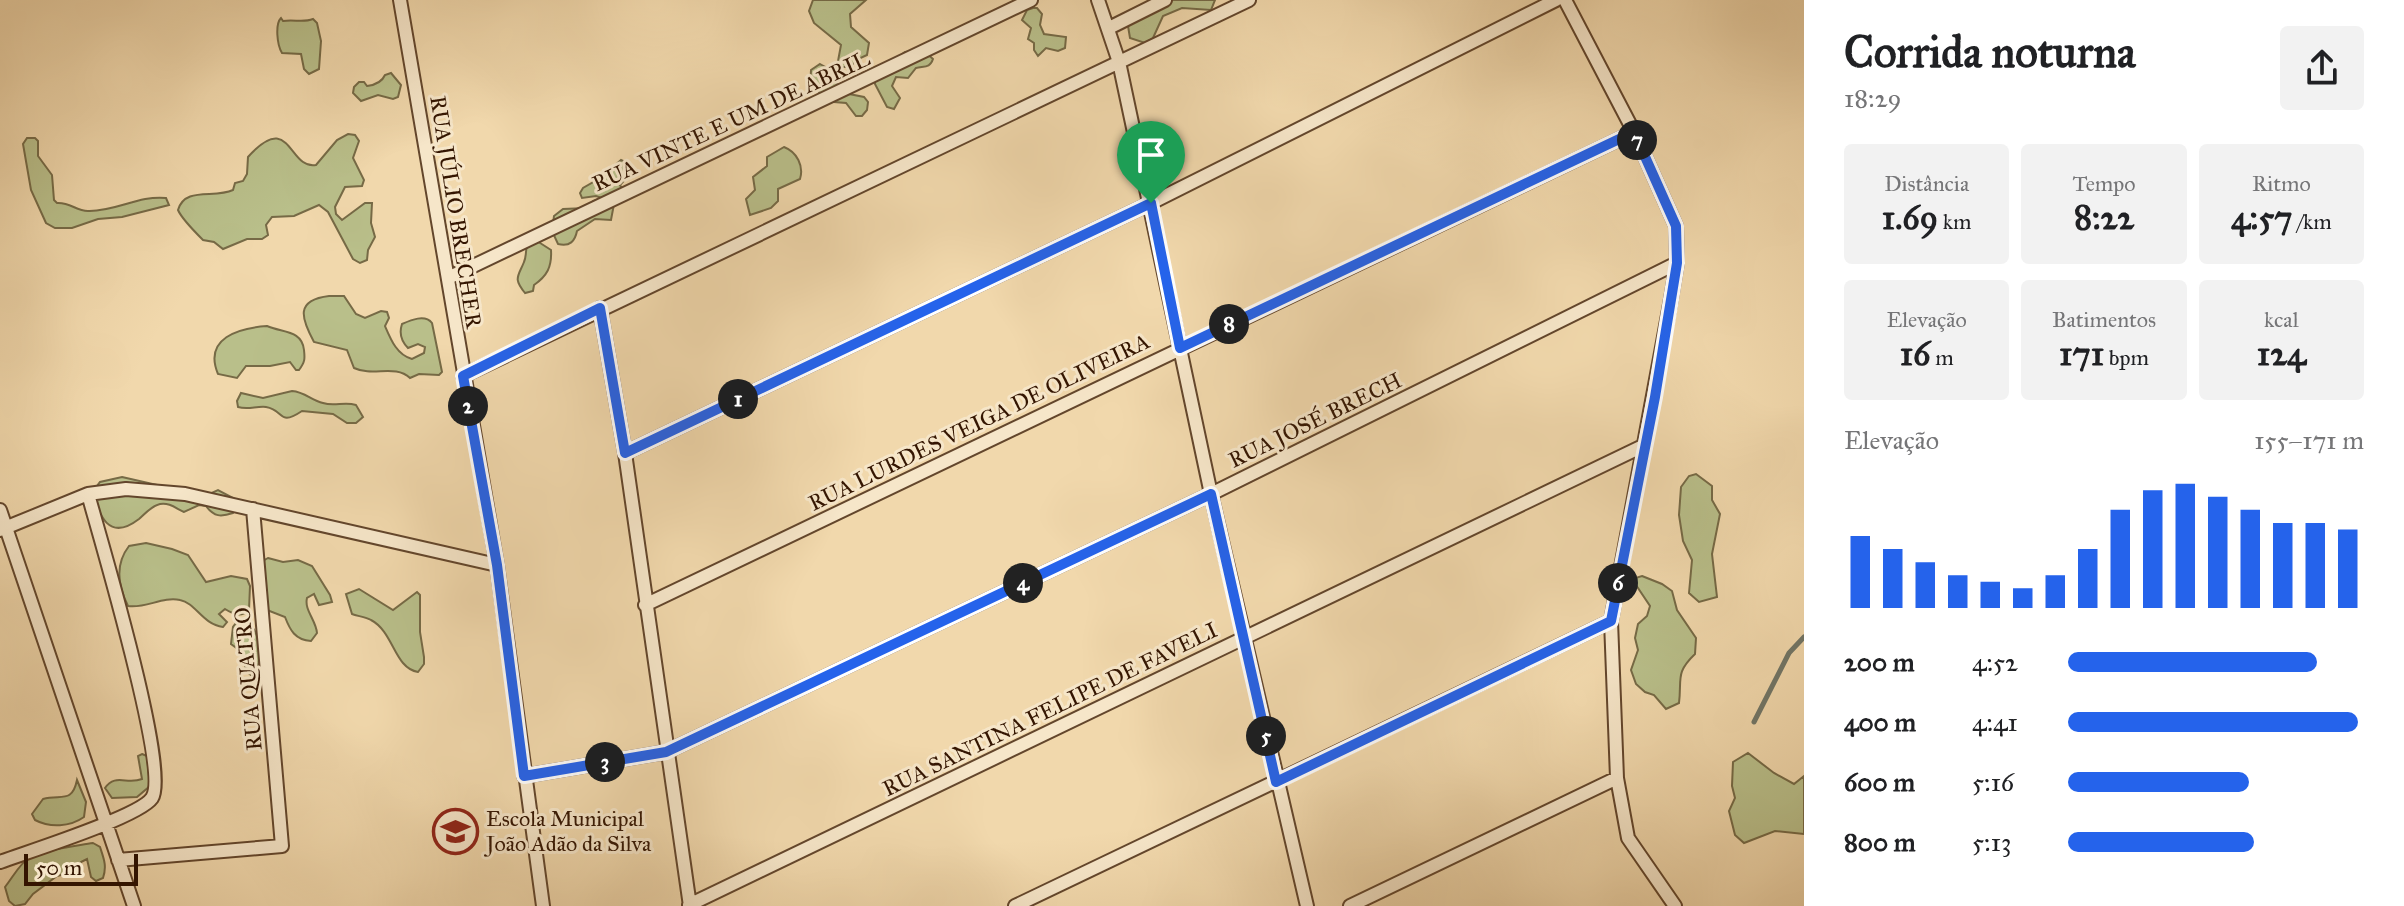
<!DOCTYPE html>
<html lang="pt">
<meta charset="utf-8">
<style>
:root{--surface:#fff;--page:#f2f2f2;--text:#202124;--muted:#757577;--accent:#2563eb}
body{margin:0;font-family:"IM FELL Great Primer",serif;background:var(--page);color:var(--text);height:100vh;display:flex;flex-direction:column;font-size:30px;white-space:nowrap}
*{box-sizing:border-box;margin:0}
p{font-size:26px;color:var(--muted)}
.icon{flex:none;width:44px;height:44px;fill:none;stroke:currentColor;stroke-width:2;stroke-linecap:round;stroke-linejoin:round}
.map{position:relative;flex:1;overflow:hidden}
.sheet{display:flex;flex-direction:column;background:var(--surface);width:600px}
.sheet>*{flex:none}
.scale{position:absolute;left:24px;bottom:20px;width:114px;box-sizing:border-box;padding-left:8px;border:4px solid #341501;border-top:0;font-size:22px;line-height:28px;white-space:nowrap;color:#341501;-webkit-text-stroke:6px #f6e6c9;paint-order:stroke}
.pin{position:absolute;display:grid;place-items:center;width:68px;height:68px;color:#fff;margin:-82px -34px;border-radius:50% 50% 50% 0;rotate:-45deg;box-shadow:0 0 8px #0007}
.pin .icon{rotate:45deg}
.km{position:absolute;width:40px;height:40px;margin:-20px;border-radius:50%;background:#222;color:#fff;font-size:22px;line-height:40px;text-align:center}
.round{display:grid;place-items:center;flex:none;width:84px;height:84px;border-radius:8px;background:var(--page)}
.headline{display:flex;align-items:center;justify-content:space-between;height:136px;padding:0 40px}
h1{font-size:44px;font-weight:700;line-height:60px}
.stats{display:grid;grid-template-columns:repeat(3,1fr);gap:12px;height:136px;padding:8px 40px}
.stats div{display:grid;align-content:center;border-radius:8px;background:var(--page);text-align:center}
.stats b{font-size:34px;font-weight:700}
.stats small{font-size:22px;font-weight:400}
.stats p{font-size:22px}
.chart{height:224px;padding:16px 40px}
.chart p{display:flex;justify-content:space-between}
.chart svg{width:100%;height:144px;margin-top:8px;stroke:var(--accent);stroke-width:6}
ul{padding:0 40px;list-style:none;font-size:26px}
li{display:grid;grid-template-columns:128px 96px 1fr;align-items:center;height:60px}
li i{height:20px;border-radius:10px;background:var(--accent)}
main{display:flex;flex:1;min-height:0}
.map>svg:first-child{display:block}
.green{fill:#b9bf8a;stroke:#766a46;stroke-width:2}
.lines{fill:none;stroke-linecap:round;stroke-linejoin:round}
.stream{stroke:#727768;stroke-width:5}
.minor-casing{stroke:#63462c;stroke-width:16}
.minor{stroke:#f6e6c9;stroke-width:12}
.route-casing{stroke:#fff;stroke-width:16}
.route{stroke:#2563eb;stroke-width:10}
.labels{text-anchor:middle;dominant-baseline:central;stroke-width:6;stroke-linejoin:round;paint-order:stroke}
.street-label{font-size:22px;fill:#341501;stroke:#f6e6c9}
.poi-label{font-size:22px;fill:#341501;stroke:#f6e6c9;text-anchor:start}
</style>
<main>
<div class="map">
<svg width="1804" height="906" viewBox="0 0 1804 906">
<rect width="100%" height="100%" fill="#f1d8ac"/>
<filter id="stains"><feTurbulence type="fractalNoise" baseFrequency=".0025" numOctaves="4"/><feColorMatrix values="0 0 0 0 .2 0 0 0 0 .09 0 0 0 0 .02 0 0 0 .5 -.17"/></filter>
<radialGradient id="worn" r=".72"><stop offset=".6" stop-color="#630" stop-opacity="0"/><stop offset="1" stop-color="#630" stop-opacity=".3"/></radialGradient>
<path class="green" d="M 813,0 L 866,0 L 850,14 L 851,27 L 869,43 L 867,55 L 856,60 L 851,67 L 841,67 L 838,61 L 841,45 L 814,23 L 809,11 Z
M 1158,0 L 1215,0 L 1211,10 L 1182,8 L 1163,16 L 1153,38 L 1145,43 L 1130,38 L 1128,26 L 1132,15 Z
M 1033,8 L 1037,8 L 1042,14 L 1040,25 L 1044,34 L 1066,37 L 1065,48 L 1058,51 L 1046,48 L 1038,56 L 1034,50 L 1034,43 L 1028,39 L 1031,28 L 1022,20 L 1027,10 Z
M 281,18 L 283,21 C 294,19 303,23 313,19 L 317,23 L 321,41 L 319,69 L 309,74 L 304,69 L 301,54 L 282,53 C 277,45 275,24 281,18 Z
M 923,50 L 933,59 C 930,68 925,66 916,68 L 908,78 L 896,77 L 892,86 L 900,98 L 894,109 L 887,107 L 875,84 L 875,75 L 905,52 Z
M 820,64 L 834,72 L 837,84 L 834,91 L 864,97 L 868,102 L 867,110 L 862,116 L 856,116 L 846,103 L 834,102 L 810,86 L 811,70 Z
M 391,73 L 401,85 L 398,97 L 393,99 L 378,95 L 361,101 L 353,93 L 354,87 L 359,82 L 364,82 L 367,86 C 375,85 382,82 385,75 Z
M 348,134 L 355,135 L 359,141 L 353,158 L 364,180 L 362,186 L 345,187 L 335,207 L 336,214 L 342,220 L 365,203 L 372,203 L 371,223 L 375,237 L 368,250 L 367,260 L 360,263 L 353,259 L 328,212 L 319,205 L 294,216 L 272,217 L 266,225 L 268,235 L 262,239 L 247,239 L 223,249 L 214,242 L 203,240 C 196,233 181,217 178,210 C 185,186 214,199 233,190 L 235,183 L 243,181 L 247,174 L 248,157 C 291,109 288,170 316,165 L 337,140 Z
M 27,138 L 35,138 L 38,141 L 38,156 L 52,175 L 54,200 L 57,203 C 70,202 76,211 88,211 C 115,212 139,195 166,198 L 169,205 L 122,217 L 98,219 L 72,228 L 55,228 L 46,223 L 31,190 L 23,144 Z
M 784,147 C 797,152 804,166 800,179 L 778,189 L 778,201 L 771,208 L 750,215 L 746,199 L 755,190 L 753,177 L 767,166 L 767,157 Z
M 621,160 L 627,163 L 630,174 L 620,185 L 623,190 L 614,204 L 611,220 L 595,219 L 577,231 C 575,241 570,247 558,244 L 552,231 L 554,216 L 563,209 L 587,208 L 593,201 L 602,198 L 596,196 L 582,198 L 580,193 L 583,188 L 602,177 Z
M 537,241 L 551,250 C 552,267 547,276 534,285 L 533,291 L 525,293 C 513,278 518,277 524,262 C 527,255 525,249 528,242 Z
M 329,296 L 344,296 L 356,314 L 365,318 L 381,311 L 387,312 L 389,318 L 385,326 C 391,340 397,355 412,359 L 424,353 L 425,347 L 418,344 L 408,348 C 401,341 399,333 402,324 C 411,320 425,314 432,323 L 442,372 L 439,375 L 419,374 L 410,378 C 395,364 373,377 354,368 L 347,350 L 314,342 C 301,318 295,300 329,296 Z
M 267,326 C 283,333 302,330 304,350 C 305,359 305,362 299,370 L 296,370 L 290,362 L 270,366 L 246,366 L 237,378 L 218,374 C 203,338 239,328 267,326 Z
M 292,391 C 305,392 311,400 323,403 C 335,407 344,401 356,405 L 363,417 L 356,423 L 347,423 L 333,414 L 302,411 C 278,427 285,410 266,407 C 256,406 248,410 238,407 L 237,401 L 241,393 L 263,398 Z
M 1696,474 L 1712,486 L 1712,500 L 1720,514 L 1712,554 L 1717,597 L 1699,602 L 1689,593 L 1692,560 L 1683,541 L 1679,515 L 1681,487 L 1689,476 Z
M 122,477 L 205,496 L 218,490 L 233,498 L 236,505 L 233,513 C 221,517 214,517 206,506 L 199,505 L 184,512 C 177,509 169,502 160,504 C 151,506 145,514 139,519 C 109,542 98,516 94,490 L 100,482 Z
M 146,543 L 172,549 L 188,555 L 206,582 L 231,576 L 247,579 L 250,586 L 249,610 C 241,618 233,614 225,609 L 219,614 L 227,622 L 223,627 C 202,624 196,603 180,600 C 163,596 145,609 128,606 C 118,586 115,564 129,546 Z
M 268,558 L 283,562 L 298,560 L 312,566 L 330,595 L 332,602 L 319,605 L 314,594 L 307,598 C 304,610 316,620 317,633 L 311,641 C 295,640 290,630 285,617 L 267,610 L 261,562 Z
M 1642,576 L 1662,584 L 1672,591 L 1677,610 L 1696,638 L 1695,654 C 1675,673 1682,679 1679,703 L 1666,709 L 1654,695 L 1645,692 L 1636,684 L 1631,670 L 1638,650 L 1635,638 L 1638,624 L 1647,616 L 1650,606 L 1632,579 Z
M 359,589 L 393,610 L 417,592 L 420,595 L 420,632 L 424,657 L 424,664 L 418,672 C 394,668 394,632 371,620 C 366,617 357,616 352,614 L 346,594 Z
M 247,622 C 261,631 264,664 252,676 L 246,671 L 242,652 L 231,644 L 233,627 L 236,623 Z
M 1748,753 L 1774,773 L 1794,784 L 1804,776 L 1804,834 L 1775,831 L 1744,843 L 1735,835 L 1729,811 L 1735,798 L 1732,786 L 1733,762 Z
M 142,754 L 147,756 L 150,786 L 137,797 L 112,798 L 105,788 C 115,773 127,785 142,779 L 138,756 Z
M 77,780 L 86,802 L 84,817 C 70,827 50,828 35,820 L 32,814 L 43,799 C 61,794 72,804 77,780 Z
M 93,843 L 100,847 C 104,859 107,866 103,878 L 96,881 L 91,877 L 87,859 L 81,862 L 78,871 L 57,876 L 33,894 L 25,904 L 15,906 L 9,901 L 5,887 C 13,877 20,863 30,857 C 46,849 76,846 93,843 Z"/>
<g class="lines">
<path class="stream" d="M 1754,722 L 1789,653 L 1804,637"/>
<defs>
<path id="minor" d="M 400,0 L 497,565 L 543,906
M 1098,0 L 1119,62 L 1211,494 L 1307,906
M 1565,0 L 1634,132 L 1676,226 L 1677,263 L 1671,299 L 1611,621 L 1617,778 L 1628,838 L 1675,906
M 1109,28 L 1165,0
M 448,278 L 1031,0
M 600,308 L 625,453 L 690,906
M 463,376 L 1249,0
M 625,453 L 1151,203 L 1556,0
M 0,510 L 134,906
M 0,530 L 88,494 L 126,489 L 185,494 L 497,565
M 645,605 L 1634,132
M 524,776 L 666,752 L 1211,494 L 1677,263
M 118,860 L 282,846 L 253,509
M 0,862 C 27,852 139,817 152,798 C 170,771 100,538 88,494
M 689,905 L 1645,445
M 1015,906 L 1611,621
M 1350,906 L 1617,778"/>
</defs>
<use href="#minor" class="minor-casing"/>
<use href="#minor" class="minor"/>
</g>
<g class="lines">
<defs>
<path id="route" d="M 1634,132 L 1676,226 L 1677,263 L 1655,397 L 1611,621 L 1276,782 L 1211,494 L 666,752 L 524,776 L 497,565 L 463,376 L 600,308 L 625,453 L 1151,203 L 1180,348 Z"/>
</defs>
<use href="#route" class="route-casing"/>
<use href="#route" class="route"/>
</g>
<defs>
<symbol id="school-ring" viewBox="-11 -11 22 22"><circle r="9.5" fill="#f6e6c9" stroke="#8f2418" stroke-width="1.5"/><path d="M0-5L7-2L0 1L-7-2ZM-4 1L0 2.5L4 1V4Q0 6-4 4Z" fill="#8f2418"/></symbol>
</defs>
<g fill-rule="evenodd">
<use href="#school-ring" x="430" y="806" width="51" height="51"/>
</g>
<g class="labels">
<g class="street-label">
<text transform="translate(731 121) rotate(-25)">RUA VINTE E UM DE ABRIL</text>
<text transform="translate(456 212) rotate(81)">RUA JÚLIO BRECHER</text>
<text transform="translate(1315 420) rotate(-26)">RUA JOSÉ BRECH</text>
<text transform="translate(979 422) rotate(-26)">RUA LURDES VEIGA DE OLIVEIRA</text>
<text transform="translate(248 679) rotate(-95)">RUA QUATRO</text>
<text transform="translate(1050 709) rotate(-26)">RUA SANTINA FELIPE DE FAVELI</text>
</g>
<g class="poi-label">
<text x="486" y="818">Escola Municipal<tspan x="486" dy="25">João Adão da Silva</tspan></text>
</g>
</g>
<rect width="100%" height="100%" filter="url(#stains)"/>
<rect width="100%" height="100%" fill="url(#worn)"/>
</svg>
<div class="scale">50 m</div>
<div class="pin" style="left:1151px;top:203px;background:#1e9e55"><svg class="icon" aria-label="arrive" viewBox="0 0 24 24"><path d="M6 21V4h12l-3 4 3 4H6"/></svg></div>
<b class="km" style="left:738px;top:399px">1</b>
<b class="km" style="left:468px;top:406px">2</b>
<b class="km" style="left:605px;top:762px">3</b>
<b class="km" style="left:1023px;top:583px">4</b>
<b class="km" style="left:1266px;top:736px">5</b>
<b class="km" style="left:1618px;top:583px">6</b>
<b class="km" style="left:1637px;top:140px">7</b>
<b class="km" style="left:1229px;top:324px">8</b>
</div>
<section class="sheet">
<div class="headline"><div><h1>Corrida noturna</h1><p>18:29</p></div><a class="round"><svg class="icon" aria-label="share" viewBox="0 0 24 24"><path d="M12 15V3M7 8l5-5 5 5M5 13v7h14v-7"/></svg></a></div>
<div class="stats">
<div><p>Distância</p><b>1.69<small> km</small></b></div>
<div><p>Tempo</p><b>8:22</b></div>
<div><p>Ritmo</p><b>4:57<small> /km</small></b></div>
</div>
<div class="stats">
<div><p>Elevação</p><b>16<small> m</small></b></div>
<div><p>Batimentos</p><b>171<small> bpm</small></b></div>
<div><p>kcal</p><b>124</b></div>
</div>
<div class="chart"><p><span>Elevação</span>155–171 m</p>
<svg viewBox="0 0 160 44" preserveAspectRatio="none"><path d="M5 44V22M15 44V26M25 44V30M35 44V34M45 44V36M55 44V38M65 44V34M75 44V26M85 44V14M95 44V8M105 44V6M115 44V10M125 44V14M135 44V18M145 44V18M155 44V20"/></svg>
</div>
<ul>
<li><b>200 m</b>4:52<i style="width:84%"></i></li>
<li><b>400 m</b>4:41<i style="width:98%"></i></li>
<li><b>600 m</b>5:16<i style="width:61%"></i></li>
<li><b>800 m</b>5:13<i style="width:63%"></i></li>
</ul>
</section>
</main>
